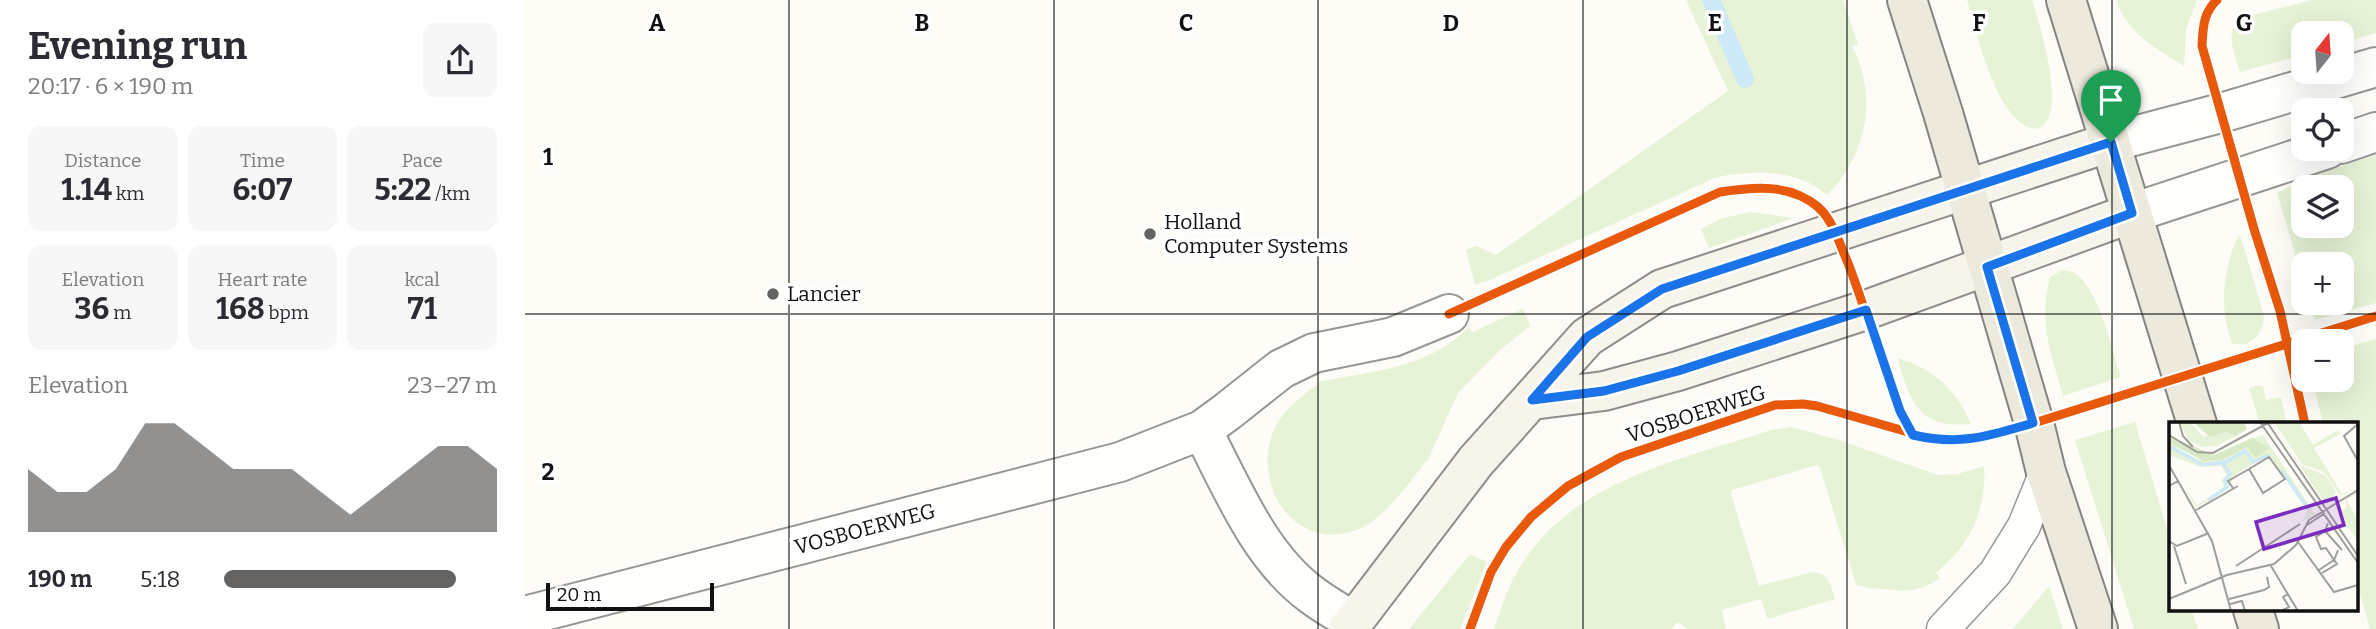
<!DOCTYPE html>
<meta charset="utf-8">
<style>
:root{--surface:#fff;--page:#f7f7f7;--text:#2b2b33;--muted:#7c7c81;--accent:#646362}
body{margin:0;font-family:Bitter,serif;background:var(--page);color:var(--text);height:100vh;display:flex;flex-direction:column;font-size:26px;white-space:nowrap}
*{box-sizing:border-box;margin:0}
p{font-size:23px;color:var(--muted)}
.icon{flex:none;width:38px;height:38px;fill:none;stroke:currentColor;stroke-width:2;stroke-linecap:round;stroke-linejoin:round}
.map{position:relative;flex:1;overflow:hidden}
.panel{display:flex;flex-direction:column;background:var(--surface);width:525px}
.panel>*{flex:none}
.needle{width:46px;rotate:17deg}
.fabs{position:absolute;left:1766px;top:21px;display:grid;gap:14px}
.fabs a{display:grid;place-items:center;width:63px;height:63px;border-radius:14px;background:var(--surface);box-shadow:0 7px 28px #0002;font-size:35px}
.scale{position:absolute;left:21px;bottom:18px;width:168px;box-sizing:border-box;padding-left:7px;border:4px solid #111;border-top:0;font-size:19px;line-height:24px;white-space:nowrap;color:#111;-webkit-text-stroke:5px #fff;paint-order:stroke}
.pin{position:absolute;display:grid;place-items:center;width:60px;height:60px;color:#fff;margin:-72px -30px;border-radius:50% 50% 50% 0;rotate:-45deg;box-shadow:0 0 7px #0007}
.pin .icon{rotate:45deg}
.round{display:grid;place-items:center;flex:none;width:74px;height:74px;border-radius:14px;background:var(--page)}
.headline{display:flex;align-items:center;justify-content:space-between;height:119px;padding:0 28px}
h1{font-size:38px;font-weight:700;line-height:52px}
.stats{display:grid;grid-template-columns:repeat(3,1fr);gap:10px;height:119px;padding:7px 28px}
.stats div{display:grid;align-content:center;border-radius:14px;background:var(--page);text-align:center}
.stats b{font-size:30px;font-weight:700}
.stats small{font-size:19px;font-weight:400}
.stats p{font-size:19px}
.chart{height:196px;padding:14px 28px}
.chart p{display:flex;justify-content:space-between}
.chart svg{width:100%;height:126px;margin-top:7px;fill:var(--accent);opacity:.7}
ul{padding:0 28px;list-style:none;font-size:23px}
li{display:grid;grid-template-columns:112px 84px 1fr;align-items:center;height:52px}
li i{height:18px;border-radius:9px;background:var(--accent)}
main{display:flex;flex:1;min-height:0}
.map>svg:first-child{display:block}
.green{fill:#e7f3d7;fill-rule:evenodd}
.lines{fill:none;stroke-linecap:round;stroke-linejoin:round}
.stream{stroke:#cde8f7;stroke-width:18}
.lane-casing{stroke:#979795;stroke-width:35}
.street-casing{stroke:#979795;stroke-width:42}
.secondary-casing{stroke:#8e8d8b;stroke-width:42}
.primary-casing{stroke:#858482;stroke-width:42}
.lane{stroke:#fffffe;stroke-width:32}
.street{stroke:#fffffe;stroke-width:38}
.secondary{stroke:#f6f4eb;stroke-width:38}
.primary{stroke:#ede9dc;stroke-width:38}
.cycleway-casing{stroke:#fff;stroke-width:13}
.cycleway{stroke:#e8590c;stroke-width:9}
.route-casing{stroke:#fff;stroke-width:14}
.route{stroke:#1a73e8;stroke-width:9}
.grid{fill:none;stroke:#111;stroke-width:2;stroke-opacity:0.55}
.poi-dot{fill:#646362;stroke:#fff;stroke-width:2.5}
.labels{text-anchor:middle;dominant-baseline:central;stroke-width:7;stroke-linejoin:round;paint-order:stroke}
.poi-label{font-size:21px;fill:#111;stroke:#fff;text-anchor:start}
.street-label{font-size:21px;fill:#111;stroke:#fff}
.inset-river{fill:none;stroke:#cde8f7;stroke-width:3.5}
.inset-road{fill:none;stroke:#9f9e9b;stroke-width:2}
.view{fill:#7b2cbf;fill-opacity:0.15;stroke:#7b2cbf;stroke-width:3.5}
.inset-edge{fill:none;stroke:#111;stroke-width:3.5}
.grid-label{font-size:23px;text-anchor:middle;font-weight:bold;fill:#111;stroke:#fff;stroke-width:7;stroke-linejoin:round;paint-order:stroke}
</style>
<main>
<section class="panel">
<div class="headline"><div><h1>Evening run</h1><p>20:17 · 6 × 190 m</p></div><a class="round"><svg class="icon" aria-label="share" viewBox="0 0 24 24"><path d="M12 15V3M7 8l5-5 5 5M5 13v7h14v-7"/></svg></a></div>
<div class="stats">
<div><p>Distance</p><b>1.14<small> km</small></b></div>
<div><p>Time</p><b>6:07</b></div>
<div><p>Pace</p><b>5:22<small> /km</small></b></div>
</div>
<div class="stats">
<div><p>Elevation</p><b>36<small> m</small></b></div>
<div><p>Heart rate</p><b>168<small> bpm</small></b></div>
<div><p>kcal</p><b>71</b></div>
</div>
<div class="chart"><p><span>Elevation</span>23–27 m</p>
<svg viewBox="0 0 160 44" preserveAspectRatio="none"><path d="M0 44V22L10 30L20 30L30 22L40 6L50 6L60 14L70 22L80 22L90 22L100 30L110 38L120 30L130 22L140 14L150 14L160 22V44z"/></svg>
</div>
<ul>
<li><b>190 m</b>5:18<i style="width:85%"></i></li>
</ul>
</section>
<div class="map">
<svg width="1851" height="629" viewBox="0 0 1851 629">
<rect width="100%" height="100%" fill="#fdfcf7"/>
<path class="green" d="M 1161,0 L 1318,0 L 1333,44 L 1327,47 C 1354,96 1341,157 1302,195 C 1272,169 1229,170 1192,177 L 967,279 L 950,285 L 941,250 L 951,246 L 971,255 L 1203,91 Z
M 1442,0 L 1507,0 C 1514,22 1544,116 1514,128 C 1507,131 1496,124 1491,119 C 1464,91 1453,36 1442,0 Z
M 1591,0 L 1672,0 L 1661,29 L 1659,66 C 1629,47 1603,34 1591,0 Z
M 1787,0 L 1851,0 L 1851,33 L 1817,43 L 1816,33 L 1778,33 L 1778,55 L 1715,72 C 1710,54 1699,34 1715,18 Z
M 1851,155 L 1851,303 L 1790,320 L 1785,303 L 1816,303 L 1816,264 L 1778,264 L 1778,281 L 1752,193 L 1782,177 ZM 1778,187 L 1816,187 L 1816,226 L 1778,226 Z
M 1226,212 L 1269,218 L 1184,248 L 1176,229 L 1198,218 Z
M 1713,236 L 1716,237 L 1739,316 L 1738,325 L 1732,337 L 1721,344 L 1708,344 C 1693,310 1698,269 1713,236 Z
M 1537,270 C 1541,271 1545,271 1548,272 C 1573,285 1588,352 1596,377 L 1538,396 C 1526,352 1513,324 1525,277 Z
M 998,309 L 1005,326 L 975,350 L 933,393 L 902,462 L 901,461 C 886,481 861,516 838,527 C 778,557 727,493 747,435 C 755,412 774,398 793,384 L 792,382 C 848,371 902,369 944,327 L 947,332 Z
M 1851,339 L 1851,629 L 1845,629 L 1832,583 L 1832,424 L 1798,424 L 1790,390 L 1805,386 L 1804,380 L 1816,380 L 1817,349 Z
M 1373,358 C 1408,369 1432,390 1446,424 C 1412,427 1393,419 1381,385 C 1378,376 1374,367 1373,358 Z
M 1734,385 L 1738,387 L 1741,400 L 1756,397 L 1762,424 L 1735,424 L 1724,388 Z
M 1610,422 L 1646,542 L 1646,610 L 1667,610 L 1673,629 L 1609,629 L 1550,440 Z
M 1266,427 L 1314,440 L 1413,475 L 1432,474 L 1459,466 C 1462,510 1445,545 1411,573 L 1415,578 C 1396,591 1382,593 1359,589 C 1349,588 1340,589 1331,584 L 1295,468 L 1292,465 L 1207,490 L 1206,494 L 1234,586 L 1288,572 C 1304,574 1306,585 1310,599 L 1242,619 L 1236,599 L 1197,610 L 1201,629 L 1163,629 L 1152,622 L 1147,629 L 969,629 C 975,612 980,595 988,579 C 1038,482 1152,461 1246,430 Z
M 945,554 L 962,562 L 935,629 L 884,629 Z
M 1524,586 L 1538,629 L 1488,629 Z"/>
<g class="lines">
<path class="stream" d="M 1186,0 L 1220,79"/>
<defs>
<path id="lane" d="M 1418,629 L 1470,573 L 1499,526 L 1521,472"/>
<path id="street" d="M 1586,142 L 1696,113 L 1851,67
M 1816,144 L 1851,132
M 1607,213 L 1802,149
M 677,430 C 707,487 734,556 787,595 C 800,605 815,613 829,622
M 0,616 L 595,462 L 677,430 L 703,411 L 756,369 L 789,353 L 868,337 L 924,314"/>
<path id="secondary" d="M 1007,400 L 1079,391 L 1153,371 L 1341,310 L 1607,213
M 823,629 L 951,461 L 1062,337 L 1137,289 L 1586,142"/>
<path id="primary" d="M 1382,0 L 1418,113 L 1509,423 L 1521,472 L 1573,629
M 1541,0 L 1672,424
M 1728,610 L 1734,629"/>
</defs>
<use href="#lane" class="lane-casing"/>
<use href="#street" class="street-casing"/>
<use href="#secondary" class="secondary-casing"/>
<use href="#primary" class="primary-casing"/>
<use href="#lane" class="lane"/>
<use href="#street" class="street"/>
<use href="#secondary" class="secondary"/>
<use href="#primary" class="primary"/>
<defs>
<path id="cycleway" d="M 1692,0 C 1678,13 1678,28 1677,46 L 1729,229 L 1755,311 L 1780,424
M 924,314 L 1195,192 C 1228,187 1265,183 1293,207 C 1308,220 1315,245 1323,263 C 1345,320 1359,381 1388,434
M 945,629 L 966,572 L 981,547 L 1006,517 L 1043,486 L 1096,457 L 1250,405 L 1278,404 L 1292,406 L 1404,438 L 1446,440 L 1509,423 L 1851,316"/>
</defs>
<use href="#cycleway" class="cycleway-casing"/>
<use href="#cycleway" class="cycleway"/>
</g>
<g class="lines">
<defs>
<path id="route" d="M 1586,142 L 1607,213 L 1462,267 L 1508,423 C 1463,436 1436,446 1388,435 L 1375,411 L 1341,310 L 1153,371 L 1079,391 L 1007,400 L 1062,337 L 1137,289 Z"/>
</defs>
<use href="#route" class="route-casing"/>
<use href="#route" class="route"/>
</g>
<path class="grid" d="M 264,0 L 264,629M 529,0 L 529,629M 793,0 L 793,629M 1058,0 L 1058,629M 1322,0 L 1322,629M 1587,0 L 1587,629M 0,314 L 1851,314"/>
<g class="poi-dot">
<circle cx="625" cy="234" r="7"/>
<circle cx="248" cy="294" r="7"/>
</g>
<g class="labels">
<g class="poi-label">
<text x="639" y="222">Holland<tspan x="639" dy="24">Computer Systems</tspan></text>
<text x="262" y="294">Lancier</text>
</g>
<g class="street-label">
<text transform="translate(1171 414) rotate(-18)">VOSBOERWEG</text>
<text transform="translate(340 529) rotate(-15)">VOSBOERWEG</text>
</g>
</g>
<g transform="translate(1644 422)">
<rect width="189" height="189" fill="#fdfcf7"/>
<path d="M 11,0 L 21,0 L 34,15 L 57,10 L 67,14 L 48,24 L 32,25 L 19,18 ZM 105,0 L 130,0 L 144,23 L 169,8 L 171,12 L 145,26 L 173,72 L 189,66 L 174,73 L 171,73 L 155,50 L 133,42 ZM 104,3 L 132,44 L 156,53 L 167,70 L 159,82 L 151,74 ZM 94,13 L 146,92 L 132,100 L 140,88 L 99,32 L 66,53 L 58,68 L 28,85 L 26,84 L 13,62 L 28,83 L 56,66 L 52,58 L 58,53 L 52,44 L 32,45 L 2,34 L 0,21 L 26,37 L 44,39 L 78,25 L 87,36 L 101,26 L 83,16 ZM 189,69 L 178,79 L 189,98 L 189,119 L 169,92 L 177,86 L 177,77 Z" fill="#e7f3d7"/>
<path d="M 24,0 L 75,0 L 78,7 L 67,14 L 57,10 L 41,15 ZM 0,14 L 45,33 L 83,16 L 101,26 L 87,36 L 78,25 L 53,38 L 35,39 L 0,21 Z" fill="#d8eac5"/>
<path class="inset-river" d="M 0,24 L 34,43 L 57,40 L 76,29 L 84,40 L 101,33M 113,49 L 140,88M 39,78 L 58,65 L 56,59 L 61,52 L 54,41"/>
<path class="inset-road" d="M 10,0 L 14,14 L 24,25M 91,0 L 189,141M 98,0 L 189,134M 189,2 L 175,14 L 189,39M 0,13 L 28,30 L 44,31 L 99,1M 9,59 L 43,119 L 62,189M 0,64 L 9,59 L 1,45M 64,66 L 59,59 L 80,47 L 100,35 L 116,57 L 94,71 L 80,47M 27,88 L 69,64M 159,101 L 156,109 L 173,128M 138,103 L 156,91M 156,109 L 147,115 L 152,127 L 157,126 L 165,138 L 169,128M 0,119 L 8,124 L 40,111M 129,120 L 165,170 L 189,163M 5,124 L 17,162M 67,144 L 131,102M 102,144 L 129,189M 150,148 L 165,138 L 168,142 L 153,151M 0,177 L 58,153 L 105,142 L 127,123 L 140,98 L 189,68M 60,177 L 95,168 L 100,165 L 98,155M 61,182 L 73,179 L 76,189M 112,189 L 120,185 L 114,175 L 119,172"/>
<path class="view" d="M 167,76 L 175,103 L 95,127 L 87,100 Z"/>
<rect width="189" height="189" class="inset-edge"/>
</g>
<g class="grid-label">
<text x="132" y="31">A</text>
<text x="397" y="31">B</text>
<text x="661" y="31">C</text>
<text x="926" y="31">D</text>
<text x="1190" y="31">E</text>
<text x="1454" y="31">F</text>
<text x="1719" y="31">G</text>
<text x="23" y="165">1</text>
<text x="23" y="480">2</text>
</g>
</svg>
<div class="fabs">
<a><svg class="needle" viewBox="-14 -14 28 28"><path d="M0-13l5 13h-10z" fill="#e53935"/><path d="M0 13l5-13h-10z" fill="#7c7c81"/></svg></a>
<a><svg class="icon" aria-label="locate" viewBox="0 0 24 24"><circle cx="12" cy="12" r="6"/><path d="M12 2v4M12 18v4M2 12h4M18 12h4"/></svg></a>
<a><svg class="icon" aria-label="layers" viewBox="0 0 24 24"><path d="M12 4l9 5-9 5-9-5zM3 14l9 5 9-5"/></svg></a>
<a>+</a>
<a>−</a>
</div>
<div class="scale">20 m</div>
<div class="pin" style="left:1586px;top:142px;background:#1e9e55"><svg class="icon" aria-label="arrive" viewBox="0 0 24 24"><path d="M6 21V4h12l-3 4 3 4H6"/></svg></div>
</div>
</main>
